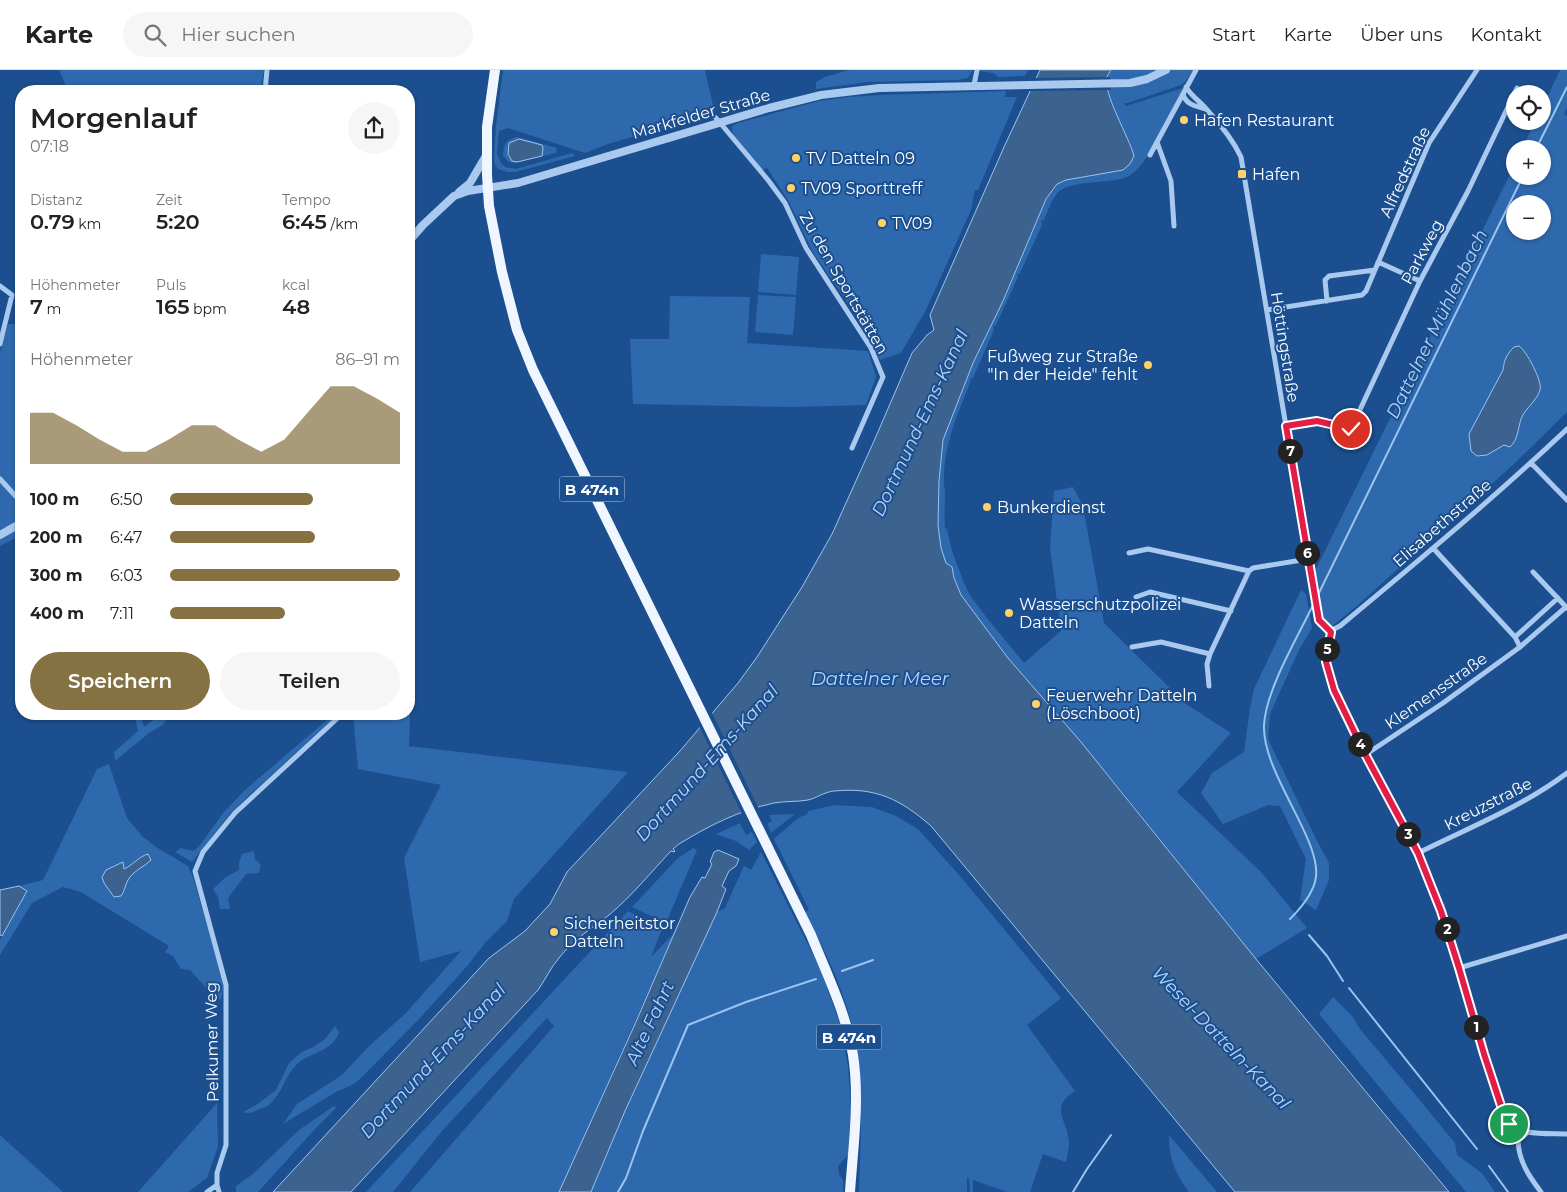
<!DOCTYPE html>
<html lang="de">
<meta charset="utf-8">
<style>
:root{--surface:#fff;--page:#f6f6f6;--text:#222;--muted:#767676;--line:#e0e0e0;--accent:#857141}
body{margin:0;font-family:Montserrat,sans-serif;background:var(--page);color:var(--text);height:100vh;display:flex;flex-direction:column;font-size:19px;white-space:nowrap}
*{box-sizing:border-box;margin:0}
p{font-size:16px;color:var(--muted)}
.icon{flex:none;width:28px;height:28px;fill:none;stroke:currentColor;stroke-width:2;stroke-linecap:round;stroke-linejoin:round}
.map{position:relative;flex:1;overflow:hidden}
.sheet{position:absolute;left:15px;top:15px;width:400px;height:635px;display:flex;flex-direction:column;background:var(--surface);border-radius:20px;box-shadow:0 1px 4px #0004}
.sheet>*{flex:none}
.tools{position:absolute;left:1506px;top:15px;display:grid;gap:10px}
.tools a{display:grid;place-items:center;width:45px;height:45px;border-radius:50%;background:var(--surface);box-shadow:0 1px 4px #0004;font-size:25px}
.pin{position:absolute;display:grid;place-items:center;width:42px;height:42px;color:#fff;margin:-21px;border:2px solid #fff;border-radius:50%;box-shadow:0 1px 5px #0007}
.km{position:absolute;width:25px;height:25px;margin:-12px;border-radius:50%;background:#222;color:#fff;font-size:14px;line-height:25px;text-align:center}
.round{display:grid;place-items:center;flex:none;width:52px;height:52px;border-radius:26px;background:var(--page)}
.summary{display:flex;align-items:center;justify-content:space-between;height:85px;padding:0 15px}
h1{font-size:28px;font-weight:600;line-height:38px}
.stats{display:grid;grid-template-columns:repeat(3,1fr);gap:8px;height:85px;padding:5px 15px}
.stats div{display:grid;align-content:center}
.stats b{font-size:21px;font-weight:600}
.stats small{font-size:14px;font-weight:400}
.stats p{font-size:14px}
.chart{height:140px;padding:10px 15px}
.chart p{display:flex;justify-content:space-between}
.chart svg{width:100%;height:90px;margin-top:5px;fill:var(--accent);opacity:.7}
.button{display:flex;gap:10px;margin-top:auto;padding:10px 15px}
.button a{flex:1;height:58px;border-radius:30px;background:var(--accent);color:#fff;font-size:20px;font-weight:600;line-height:58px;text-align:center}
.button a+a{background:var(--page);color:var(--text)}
ul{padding:0 15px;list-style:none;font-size:16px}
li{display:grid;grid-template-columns:80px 60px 1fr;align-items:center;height:38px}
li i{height:12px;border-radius:6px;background:var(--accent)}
header{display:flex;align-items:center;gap:30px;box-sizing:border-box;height:70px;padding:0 25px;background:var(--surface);border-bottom:1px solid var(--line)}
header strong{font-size:24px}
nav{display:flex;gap:28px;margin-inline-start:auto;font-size:18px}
.search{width:350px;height:45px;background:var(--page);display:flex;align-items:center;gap:12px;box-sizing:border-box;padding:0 18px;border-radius:28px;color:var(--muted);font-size:19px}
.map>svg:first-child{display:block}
.green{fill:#2e69ad;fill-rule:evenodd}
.water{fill:#3c6290;stroke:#9cc4f0}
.pier{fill:#1b4f8f}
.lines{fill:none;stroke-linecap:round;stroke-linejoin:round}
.stream{stroke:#9cc4f0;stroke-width:2}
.minor{stroke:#a9c9ee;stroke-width:5}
.tertiary{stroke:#a9c9ee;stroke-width:8}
.primary{stroke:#f0f6ff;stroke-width:10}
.route-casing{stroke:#fff;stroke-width:10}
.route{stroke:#e11d48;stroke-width:6}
.poi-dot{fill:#ffd166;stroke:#1b4f8f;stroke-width:2}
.labels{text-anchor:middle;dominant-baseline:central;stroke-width:4;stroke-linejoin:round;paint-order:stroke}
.shield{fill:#1b4f8f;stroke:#bbcadd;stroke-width:1}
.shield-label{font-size:15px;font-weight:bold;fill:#fff}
.street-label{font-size:16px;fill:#fff;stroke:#1b4f8f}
.poi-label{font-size:16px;fill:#fff;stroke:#1b4f8f;text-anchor:start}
.water-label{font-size:18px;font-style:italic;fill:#b5d3f5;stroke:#1b4f8f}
</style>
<header>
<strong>Karte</strong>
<div class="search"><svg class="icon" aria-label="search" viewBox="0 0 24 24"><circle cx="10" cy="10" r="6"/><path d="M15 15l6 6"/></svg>Hier suchen</div>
<nav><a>Start</a><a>Karte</a><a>Über uns</a><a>Kontakt</a></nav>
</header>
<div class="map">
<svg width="1567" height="1122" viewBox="0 0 1567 1122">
<rect width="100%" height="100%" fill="#1b4f8f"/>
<path class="green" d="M 59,0 L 264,0 L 260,21 L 68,21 Z
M 503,0 L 705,0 L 715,44 L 611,73 L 585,83 L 508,58 L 499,61 L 497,84 L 501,93 L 505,97 L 516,99 L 572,83 L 575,86 L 515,102 L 508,102 L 498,99 L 495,95 L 494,87 L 496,56 Z
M 849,0 L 1028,0 L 1025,6 L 998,7 L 993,3 L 973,0 L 968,8 L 958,10 L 868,12 L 816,19 L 816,12 L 825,7 Z
M 1111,0 L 1193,0 L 1185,12 L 1181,15 L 1128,33 L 1124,33 L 1126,36 L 1129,35 L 1183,18 C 1175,38 1148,96 1129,106 C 1112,114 1076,110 1061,120 C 1053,125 1048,141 1044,150 L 1041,151 L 1042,155 L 1020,203 L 1017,205 L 1018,207 L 996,255 L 993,257 L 994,260 L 973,308 L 970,309 L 971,311 C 958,343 943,376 944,412 C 944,416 945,419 945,423 C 945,435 944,446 945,458 L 947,459 L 952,481 L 964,513 L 971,527 L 987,548 L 1024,593 L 1061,561 L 1050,478 L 1054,421 L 1073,417 L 1083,436 L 1104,553 L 1186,634 L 1231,663 L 1177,722 L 1261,802 L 1307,858 L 1256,889 L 1115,713 L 1008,588 L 961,525 L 954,508 L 952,497 L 946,494 L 941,478 L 938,455 L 938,422 L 943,370 L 973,293 L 1003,231 L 1046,129 L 1057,114 L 1066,110 L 1122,100 L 1129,93 L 1132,78 L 1113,38 L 1106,13 L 1107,7 Z
M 1560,0 L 1567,0 L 1567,38 L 1564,44 L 1567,46 L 1567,342 L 1515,393 L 1358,535 L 1331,557 L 1323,546 L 1314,503 L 1515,94 L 1515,106 L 1542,106 L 1542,79 L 1522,79 L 1535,51 L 1542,51 L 1543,36 ZM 1515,134 L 1542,134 L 1542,161 L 1515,161 Z
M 1006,21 L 1005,27 L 1017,27 L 978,120 L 975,120 L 971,140 L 926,240 L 901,283 L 880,290 L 854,242 L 812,181 L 789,132 L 767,98 L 762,100 C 754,91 730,68 732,56 L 738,53 L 819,31 L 848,27 L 879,25 Z
M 517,67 L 557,78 L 556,83 L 515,93 L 509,92 L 503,86 C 504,74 505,70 517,67 Z
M 761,184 L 799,187 L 796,225 L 758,222 Z
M 758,225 L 796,227 L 793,265 L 755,262 Z
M 670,226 L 750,227 L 747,273 L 868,281 L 876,307 L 866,335 L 792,337 L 633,334 L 630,269 L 669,269 Z
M 8,254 L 16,254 L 21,267 L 21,442 L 13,453 L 21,465 L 0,476 L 0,282 Z
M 1301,520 L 1306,524 L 1312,558 L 1299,580 L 1270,644 L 1268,669 L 1317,771 L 1329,793 L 1329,810 L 1316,840 L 1300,830 L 1306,789 L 1280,736 L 1268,735 L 1223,754 L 1201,723 L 1212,703 L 1244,682 L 1250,638 L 1254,619 Z
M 409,620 L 411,620 L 409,676 L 628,702 L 514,829 L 507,851 L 484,874 L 469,894 L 420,948 L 360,1009 L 352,1015 L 336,1022 L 283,1054 L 297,1034 L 342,1005 L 367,978 L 406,943 L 461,881 L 420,892 L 404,788 L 441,715 L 358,699 L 353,644 L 409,644 Z
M 134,644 L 141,644 L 144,657 L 161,644 L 169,644 L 164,654 L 149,663 L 115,691 L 114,682 L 138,661 Z
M 334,644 L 338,644 L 243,731 L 230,744 L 192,792 L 175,782 L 181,778 L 194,781 L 200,775 L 224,742 L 245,720 Z
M 109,694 L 127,748 L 142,766 L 156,777 L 188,796 L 193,807 L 224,914 L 221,930 L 209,921 L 190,900 L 181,899 L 173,886 L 165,882 L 169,876 L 81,822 L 63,817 L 32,833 L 0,885 L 0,870 L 27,822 L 19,816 L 43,810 L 97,699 Z
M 834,735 L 872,737 L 896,746 L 918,759 L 960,806 L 1061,928 L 1027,955 L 1075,1021 C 1048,1038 1068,1050 1069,1072 C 1069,1079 1067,1086 1066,1092 L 1043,1084 L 1030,1122 L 1007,1122 L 973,1110 L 973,1122 L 970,1122 L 969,1109 L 967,1107 L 967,1122 L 859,1122 C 860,1080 863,1038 859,996 C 854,942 831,889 804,843 L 809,840 L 774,769 L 798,748 L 807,744 L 808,741 Z
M 795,744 L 771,763 L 767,754 L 772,751 L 769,745 Z
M 740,753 L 746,765 L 752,762 L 757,772 L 749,780 L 736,771 L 716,764 Z
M 693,778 L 697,780 L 666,853 L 632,837 L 677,789 Z
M 254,781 L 255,789 L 261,795 L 259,803 L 246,804 L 228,828 L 230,839 L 220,839 L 218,827 L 213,819 L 226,807 L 239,800 L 239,792 L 242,784 Z
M 761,782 L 820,898 L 840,954 L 848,997 L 851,1038 L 848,1085 L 838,1096 L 839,1104 L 843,1110 L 843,1122 L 591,1122 L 625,1041 L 717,842 L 725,838 L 744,796 L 751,800 Z
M 628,841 L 662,859 L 651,887 L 675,862 L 559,1122 L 410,1122 L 554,956 L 547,948 L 442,1061 L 393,1122 L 366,1122 Z
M 1333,927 L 1352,946 L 1360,959 L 1423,1034 L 1455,1073 L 1457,1085 L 1482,1103 L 1495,1122 L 1466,1122 L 1319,944 Z
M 335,956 L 339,962 C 333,982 310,982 297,994 C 285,1005 283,1022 271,1033 C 268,1037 262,1038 257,1040 C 252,1043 249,1044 243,1042 L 259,1033 L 276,1020 L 289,993 L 302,982 L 313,977 L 325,969 Z
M 217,1033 L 218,1076 L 207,1108 L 188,1122 L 138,1122 Z
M 334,1036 L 336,1038 L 315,1059 L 258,1122 L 236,1122 L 236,1116 L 253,1104 L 299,1060 Z
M 0,1065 L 63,1122 L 0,1122 Z
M 1169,1065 L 1217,1122 L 1189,1122 C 1176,1105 1168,1087 1169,1065 Z"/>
<path class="water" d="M 1040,0 L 1111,0 C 1110,2 1108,4 1107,7 C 1102,22 1130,69 1134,86 L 1130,94 L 1123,100 L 1066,110 L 1057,114 L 1046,129 L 1003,231 L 973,293 L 943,370 L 939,411 L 938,455 L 941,478 L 946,493 L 952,497 L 954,508 L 961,525 L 1008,588 L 1081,672 L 1256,889 L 1449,1122 L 1235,1122 L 931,756 C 900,729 876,717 834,721 C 824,722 817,728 808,730 C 797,732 785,731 774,733 C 738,741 710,755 679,774 L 673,779 L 675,781 L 674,782 L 671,781 C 651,802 632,826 609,845 C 591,859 574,869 559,888 C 551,897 545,910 538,920 L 351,1122 L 273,1122 L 489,888 L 525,861 L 550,834 L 567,802 L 679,682 L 738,613 L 757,587 L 802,517 L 832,464 L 874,371 L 912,283 L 927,265 L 934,260 L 930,245 L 1004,77 Z
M 519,69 L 542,75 L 543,78 L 542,86 L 517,92 L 512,91 L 508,84 L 509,73 Z
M 1519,276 C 1526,280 1543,312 1540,320 C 1537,331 1525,338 1521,349 C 1518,358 1518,370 1510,377 L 1504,375 L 1487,385 L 1477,386 L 1471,381 L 1469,364 L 1503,300 C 1504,290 1507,284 1514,277 Z
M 718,780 L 739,789 L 736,796 L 729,801 L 722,816 L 726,819 L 717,842 L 625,1041 L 591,1122 L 559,1122 L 635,954 L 690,827 L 702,807 L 705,808 L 712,794 L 710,792 L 714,782 Z
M 148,784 L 151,790 C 144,797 133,801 128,810 C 125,815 125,821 121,826 L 114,827 L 104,813 L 102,807 L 106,800 L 123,792 L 124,799 C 133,795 138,787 148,784 Z
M 19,816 L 27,821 L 2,866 L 0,865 L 0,820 Z"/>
<path class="pier" d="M 1110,7 L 1109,13 L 1111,20 L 1028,21 L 1034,8 Z
M 711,641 L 759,739 L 742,744 L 699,656 Z"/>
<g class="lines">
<path class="stream" d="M 1536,79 L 1567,17
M 1316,529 L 1523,106
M 1290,849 C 1300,839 1311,826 1315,812 C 1326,774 1262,705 1264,655 C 1266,619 1298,567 1314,533
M 1309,865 L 1327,886 L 1343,911
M 842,901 L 873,890
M 1349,918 L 1477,1079
M 1489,1096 L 1508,1122
M 618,1122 L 626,1108 L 643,1061 L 688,955 L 746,932 L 816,909
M 1073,1122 L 1087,1099 L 1111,1065"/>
<path class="minor" d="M 974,15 L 977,0
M 1186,17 C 1192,27 1201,32 1208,41 C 1221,55 1233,70 1241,87 L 1314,524 L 1319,550 L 1331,562 L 1325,592 L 1334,620 L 1365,685 L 1418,783 L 1441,841 L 1459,898 L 1484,984 L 1505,1048 C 1518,1067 1546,1063 1567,1064
M 265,21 L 267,0
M 1183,24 C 1186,35 1196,36 1206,39
M 716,48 L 768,110 L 785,133 L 806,178 L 871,278 L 883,307 L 852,378
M 1157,72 L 1171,111 L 1174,156
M 1150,85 L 1196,0
M 1378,192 L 1420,211
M 0,216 L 12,225 L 0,274
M 1327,231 L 1325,210 L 1329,206 L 1375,200
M 1267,240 L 1362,225 L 1366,221 L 1429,73 L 1477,0
M 1286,356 L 1317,351 L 1351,359 L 1420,211 L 1468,121 L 1517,18
M 1531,393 L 1567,430
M 0,409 L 21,432
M 1129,483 L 1148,479 L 1249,501 L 1253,498 L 1308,489
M 1533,502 L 1567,538
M 1136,527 L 1150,522 L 1231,541
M 1330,561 L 1340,556 C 1417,492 1494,428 1567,359
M 1515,567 L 1558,528
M 1132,577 L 1161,572 L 1210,584
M 1520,577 L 1566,537
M 1209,616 L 1207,594 L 1210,584 L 1249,501
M 1365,685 L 1443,633 L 1520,577 L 1515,567 L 1433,478
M 1418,783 C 1468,758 1522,737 1567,703
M 1459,898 L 1567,866
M 1528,1062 L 1518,1071 C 1519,1092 1529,1106 1541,1122
M 207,1122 L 217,1115
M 219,1122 L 217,1115 L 217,1103 L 226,1075 L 226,915 L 195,801 L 203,782 L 235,743 L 342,644"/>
<path class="tertiary" d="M 459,122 L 470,113 L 487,84
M 409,171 L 423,155 L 454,126 L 468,121 L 518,113 L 769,38 L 821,25 L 879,18 L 1130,13 L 1147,9 L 1166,0
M 0,465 L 21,453"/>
<path class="primary" d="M 495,0 L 487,57 L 487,105 L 489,136 L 502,202 L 517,260 L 533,300 L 811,865 C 827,904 846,943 853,985 C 860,1030 853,1077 850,1122"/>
</g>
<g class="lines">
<defs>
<path id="route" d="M 1351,359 L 1317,351 L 1286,356 L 1319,550 L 1331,562 L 1326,592 L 1334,620 L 1365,684 L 1418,783 L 1441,841 L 1459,898 L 1484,984 L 1505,1048 L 1509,1054"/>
</defs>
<use href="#route" class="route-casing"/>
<use href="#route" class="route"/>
</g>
<g class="poi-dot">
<circle cx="1184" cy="50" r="5"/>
<circle cx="796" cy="88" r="5"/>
<rect x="1237" y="99" width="10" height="10" rx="2.5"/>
<circle cx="791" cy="118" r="5"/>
<circle cx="882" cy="153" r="5"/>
<circle cx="1148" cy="295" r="5"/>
<circle cx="987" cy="437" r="5"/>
<circle cx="1009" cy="543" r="5"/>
<circle cx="1036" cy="634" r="5"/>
<circle cx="554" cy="862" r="5"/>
</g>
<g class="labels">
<g class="shield">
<rect x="559.5" y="406.5" width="65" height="25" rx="4"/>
<rect x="816.5" y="954.5" width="65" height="25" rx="4"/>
</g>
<g class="shield-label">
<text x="592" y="419">B 474n</text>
<text x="849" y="967">B 474n</text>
</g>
<g class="street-label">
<text transform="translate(701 44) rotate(-16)">Markfelder Straße</text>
<text transform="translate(1405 102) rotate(-65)">Alfredstraße</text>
<text transform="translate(1422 182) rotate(-62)">Parkweg</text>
<text transform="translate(844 213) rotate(60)">Zu den Sportstätten</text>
<text transform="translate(1285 277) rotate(81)">Höttingstraße</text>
<text transform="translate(1442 453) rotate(-41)">Elisabethstraße</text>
<text transform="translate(1436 621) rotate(-35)">Klemensstraße</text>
<text transform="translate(1488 734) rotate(-27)">Kreuzstraße</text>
<text transform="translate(212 972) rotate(-91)">Pelkumer Weg</text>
</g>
<g class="poi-label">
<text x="1194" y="50">Hafen Restaurant</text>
<text x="806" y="88">TV Datteln 09</text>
<text x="1252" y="104">Hafen</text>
<text x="801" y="118">TV09 Sporttreff</text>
<text x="892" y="153">TV09</text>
<text x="1138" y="286" text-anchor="end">Fußweg zur Straße<tspan x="1138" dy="18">"In der Heide" fehlt</tspan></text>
<text x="997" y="437">Bunkerdienst</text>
<text x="1019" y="534">Wasserschutzpolizei<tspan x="1019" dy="18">Datteln</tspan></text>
<text x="1046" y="625">Feuerwehr Datteln<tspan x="1046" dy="18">(Löschboot)</tspan></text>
<text x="564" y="853">Sicherheitstor<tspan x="564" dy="18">Datteln</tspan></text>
</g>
<g class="water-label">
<text transform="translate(1437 254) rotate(-64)">Dattelner Mühlenbach</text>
<text transform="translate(920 353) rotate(-65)">Dortmund-Ems-Kanal</text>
<text x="880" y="609">Dattelner Meer</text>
<text transform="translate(707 693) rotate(-48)">Dortmund-Ems-Kanal</text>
<text transform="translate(650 953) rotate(-65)">Alte Fahrt</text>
<text transform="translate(1221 968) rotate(46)">Wesel-Datteln-Kanal</text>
<text transform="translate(433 991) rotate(-47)">Dortmund-Ems-Kanal</text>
</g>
</g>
</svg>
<div class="tools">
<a><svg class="icon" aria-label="locate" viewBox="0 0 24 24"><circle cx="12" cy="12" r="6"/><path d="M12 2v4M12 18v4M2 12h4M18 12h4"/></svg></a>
<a>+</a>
<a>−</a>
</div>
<div class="pin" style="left:1509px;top:1054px;background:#1e9e55"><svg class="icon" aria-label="arrive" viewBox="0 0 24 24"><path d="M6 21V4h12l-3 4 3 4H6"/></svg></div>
<div class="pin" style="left:1351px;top:359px;background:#d93025"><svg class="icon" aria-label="check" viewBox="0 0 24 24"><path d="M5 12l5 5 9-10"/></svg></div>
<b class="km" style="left:1476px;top:957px">1</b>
<b class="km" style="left:1447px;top:859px">2</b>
<b class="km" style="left:1408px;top:764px">3</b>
<b class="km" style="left:1360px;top:674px">4</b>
<b class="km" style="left:1327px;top:579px">5</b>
<b class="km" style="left:1307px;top:483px">6</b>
<b class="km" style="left:1290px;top:381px">7</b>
<section class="sheet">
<div class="summary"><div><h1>Morgenlauf</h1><p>07:18</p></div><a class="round"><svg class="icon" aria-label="share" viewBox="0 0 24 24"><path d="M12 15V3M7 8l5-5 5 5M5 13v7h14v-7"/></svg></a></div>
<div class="stats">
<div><p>Distanz</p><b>0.79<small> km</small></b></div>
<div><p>Zeit</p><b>5:20</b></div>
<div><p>Tempo</p><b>6:45<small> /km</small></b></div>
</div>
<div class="stats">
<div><p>Höhenmeter</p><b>7<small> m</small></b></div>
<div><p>Puls</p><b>165<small> bpm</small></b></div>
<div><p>kcal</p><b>48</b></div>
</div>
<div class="chart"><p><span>Höhenmeter</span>86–91 m</p>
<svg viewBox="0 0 160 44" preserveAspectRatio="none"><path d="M0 44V19L10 19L20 25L30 32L40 38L50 38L60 32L70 25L80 25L90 32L100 38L110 32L120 19L130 6L140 6L150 12L160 19V44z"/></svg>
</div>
<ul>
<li><b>100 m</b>6:50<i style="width:62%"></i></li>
<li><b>200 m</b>6:47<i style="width:63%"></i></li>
<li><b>300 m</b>6:03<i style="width:100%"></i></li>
<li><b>400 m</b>7:11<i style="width:50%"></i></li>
</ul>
<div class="button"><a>Speichern</a><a>Teilen</a></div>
</section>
</div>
